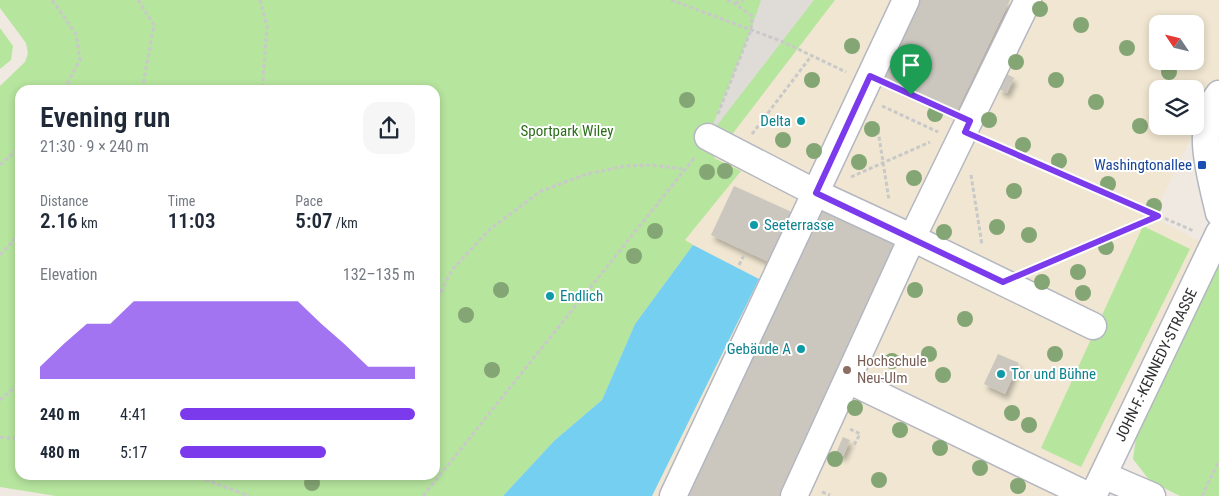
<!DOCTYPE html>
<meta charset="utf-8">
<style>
:root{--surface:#fff;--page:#f6f6f7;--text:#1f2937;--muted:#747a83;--accent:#7c3aed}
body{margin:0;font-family:"Roboto Condensed",sans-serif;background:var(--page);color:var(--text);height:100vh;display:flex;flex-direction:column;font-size:19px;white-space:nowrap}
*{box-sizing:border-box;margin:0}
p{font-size:16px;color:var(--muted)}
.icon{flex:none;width:28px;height:28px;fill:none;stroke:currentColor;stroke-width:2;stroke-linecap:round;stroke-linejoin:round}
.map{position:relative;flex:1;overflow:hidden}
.drawer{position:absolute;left:15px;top:85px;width:425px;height:395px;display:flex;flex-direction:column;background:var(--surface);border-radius:15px;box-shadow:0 2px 8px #0003}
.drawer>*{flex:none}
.needle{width:32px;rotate:305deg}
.controls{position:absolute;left:1149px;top:15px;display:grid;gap:10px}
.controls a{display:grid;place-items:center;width:55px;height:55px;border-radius:10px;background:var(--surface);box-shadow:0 2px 8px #0003;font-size:25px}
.pin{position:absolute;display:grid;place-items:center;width:42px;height:42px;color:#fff;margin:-51px -21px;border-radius:50% 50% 50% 0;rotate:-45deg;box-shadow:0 0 5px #0007}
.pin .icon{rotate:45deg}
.round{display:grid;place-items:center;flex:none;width:52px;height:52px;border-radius:15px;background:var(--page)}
.overview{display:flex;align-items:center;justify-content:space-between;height:85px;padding:0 25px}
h1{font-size:28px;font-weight:600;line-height:38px}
.figures{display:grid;grid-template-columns:repeat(3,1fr);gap:8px;height:85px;padding:5px 25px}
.figures div{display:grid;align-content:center}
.figures b{font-size:21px;font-weight:600}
.figures small{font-size:14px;font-weight:400}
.figures p{font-size:14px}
.chart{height:140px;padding:10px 25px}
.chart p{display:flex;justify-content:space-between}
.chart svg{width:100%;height:90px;margin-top:5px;fill:var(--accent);opacity:.7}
ul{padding:0 25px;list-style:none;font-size:16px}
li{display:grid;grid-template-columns:80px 60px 1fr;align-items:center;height:38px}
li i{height:12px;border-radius:6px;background:var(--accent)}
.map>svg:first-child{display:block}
.education{fill:#f0e6d1;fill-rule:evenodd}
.green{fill:#b6e59e;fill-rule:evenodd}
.plaza{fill:#dfdcd8}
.water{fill:#75cff0}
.building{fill:#cbc7bf;filter:url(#shadow)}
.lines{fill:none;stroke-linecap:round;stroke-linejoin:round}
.minor-casing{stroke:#b4b7c1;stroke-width:29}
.path{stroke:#c9c9c9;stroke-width:3;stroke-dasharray:4 2.5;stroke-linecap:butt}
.minor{stroke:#fff;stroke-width:26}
.tree{fill:#84a574}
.route-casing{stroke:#fff;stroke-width:10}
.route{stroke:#7c3aed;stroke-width:6}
.culture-dot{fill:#0f9aa8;stroke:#fff;stroke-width:2}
.transit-dot{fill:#1a4fb4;stroke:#fff;stroke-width:2}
.education-dot{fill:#8d6e63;stroke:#fff;stroke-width:2}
.labels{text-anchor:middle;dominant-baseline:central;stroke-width:4;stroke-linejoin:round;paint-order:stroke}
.culture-label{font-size:15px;fill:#0d838f;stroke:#fff;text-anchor:start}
.park-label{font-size:15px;fill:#2c6e1b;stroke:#fff}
.transit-label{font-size:15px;fill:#164399;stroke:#fff;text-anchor:end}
.education-label{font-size:15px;fill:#785e54;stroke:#fff;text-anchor:start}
.street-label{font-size:15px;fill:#2e2e2e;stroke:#fff}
</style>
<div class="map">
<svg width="1219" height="496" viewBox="0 0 1219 496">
<defs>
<filter id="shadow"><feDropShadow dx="3" dy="5.5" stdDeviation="2.5" flood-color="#0004"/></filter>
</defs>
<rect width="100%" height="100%" fill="#efe9e1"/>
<path class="education" d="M 835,0 L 1219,0 L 1219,79 L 1153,217 L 1205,244 L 1083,496 L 453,496 ZM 1158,24 L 1195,24 L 1195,61 L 1158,61 ZM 1158,89 L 1195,89 L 1195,126 L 1158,126 Z"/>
<path class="green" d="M 0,0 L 835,0 L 714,158 L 741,171 L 685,240 L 693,245 L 635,324 L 602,400 L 555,440 L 503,496 L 56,496 L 0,487 L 0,86 L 25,62 L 28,53 L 26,43 L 0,8 ZM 20,90 L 435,90 L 435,475 L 20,475 Z
M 0,28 L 13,46 L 11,60 L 0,69 Z
M 1143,226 L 1190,249 L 1081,467 L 1041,448 Z
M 1219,262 L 1219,496 L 1180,496 L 1150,481 L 1133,459 L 1137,430 Z"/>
<path class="plaza" d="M 761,0 L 814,0 L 708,137 L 751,30 Z"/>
<path class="water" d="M 693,245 L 759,279 L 652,496 L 503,496 L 555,440 L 602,400 L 635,324 Z"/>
<path class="building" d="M 911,0 L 1010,0 L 956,113 L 876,75 Z
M 1007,74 L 1014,78 L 1007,93 L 999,89 Z
M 734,186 L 796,214 L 773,264 L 711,235 Z
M 820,208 L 897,244 L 780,496 L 684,496 Z
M 998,354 L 1019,363 L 1005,394 L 984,384 Z
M 843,437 L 850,440 L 843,456 L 836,453 Z"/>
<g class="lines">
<defs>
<path id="minor" d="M 1219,94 C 1194,126 1211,177 1219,213
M 708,137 L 816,193 L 898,231 L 1093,326
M 848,380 L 1089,496
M 1103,475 L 1152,496
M 673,496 L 906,0
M 794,496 L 912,238 L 1028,0
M 1093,496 L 1219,233"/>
</defs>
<use href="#minor" class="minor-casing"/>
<path class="path" d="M 52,0 L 76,34 L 80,60 L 64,90
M 138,0 L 154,25 L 142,90
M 260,0 L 267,26 L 262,90
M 671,0 L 781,41 L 846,72
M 735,3 L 744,0
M 893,87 L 947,111
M 882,106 L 938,132
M 718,114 L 751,30 L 752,16 L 734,3 L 727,0
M 877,124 L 889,200
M 752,134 L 812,55
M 986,141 L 1194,231
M 0,165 L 20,147
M 971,175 L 982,245
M 851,177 L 930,142
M 0,255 L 20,234
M 739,265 L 744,255
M 1034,269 L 1158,216
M 435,304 L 452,270 L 489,230 L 541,191 L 587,174 L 625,166 L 650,165 L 685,169
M 0,400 L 20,383
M 850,429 L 860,434 L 854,445
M 0,437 L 20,439
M 193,475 L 249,496
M 822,492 L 830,495
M 423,496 L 695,157
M 1202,496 L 1219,461"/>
<use href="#minor" class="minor"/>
</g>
<g class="tree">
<circle cx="1040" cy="9" r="8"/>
<circle cx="1081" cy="25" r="8"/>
<circle cx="852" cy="46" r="8"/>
<circle cx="1127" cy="48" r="8"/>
<circle cx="1016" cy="62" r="8"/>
<circle cx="1169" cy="72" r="8"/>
<circle cx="812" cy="80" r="8"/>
<circle cx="1056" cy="80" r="8"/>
<circle cx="687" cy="100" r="8"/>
<circle cx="1096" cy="102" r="8"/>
<circle cx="935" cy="114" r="8"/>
<circle cx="989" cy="120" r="8"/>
<circle cx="1140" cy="126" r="8"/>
<circle cx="872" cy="129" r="8"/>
<circle cx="783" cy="140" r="8"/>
<circle cx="1023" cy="145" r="8"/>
<circle cx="814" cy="151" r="8"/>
<circle cx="1059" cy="161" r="8"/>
<circle cx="859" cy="162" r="8"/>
<circle cx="725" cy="171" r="8"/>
<circle cx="707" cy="172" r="8"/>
<circle cx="914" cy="178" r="8"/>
<circle cx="1108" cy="184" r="8"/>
<circle cx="1014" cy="191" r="8"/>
<circle cx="1154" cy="206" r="8"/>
<circle cx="997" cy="227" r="8"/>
<circle cx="655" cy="231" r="8"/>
<circle cx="944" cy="232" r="8"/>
<circle cx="1029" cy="235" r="8"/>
<circle cx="1106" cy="247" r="8"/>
<circle cx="634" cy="256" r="8"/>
<circle cx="1078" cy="272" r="8"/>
<circle cx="1042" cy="282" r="8"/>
<circle cx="501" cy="290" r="8"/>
<circle cx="915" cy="290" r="8"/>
<circle cx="1083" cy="293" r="8"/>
<circle cx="466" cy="315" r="8"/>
<circle cx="965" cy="319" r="8"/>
<circle cx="929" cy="354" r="8"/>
<circle cx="1055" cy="354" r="8"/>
<circle cx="892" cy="361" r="8"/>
<circle cx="492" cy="370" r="8"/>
<circle cx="943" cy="375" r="8"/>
<circle cx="855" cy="408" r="8"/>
<circle cx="1012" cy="413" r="8"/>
<circle cx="1029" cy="425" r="8"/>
<circle cx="900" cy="430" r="8"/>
<circle cx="940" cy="448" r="8"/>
<circle cx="835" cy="459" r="8"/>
<circle cx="980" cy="468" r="8"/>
<circle cx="879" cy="480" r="8"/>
<circle cx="312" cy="483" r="8"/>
<circle cx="1018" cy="486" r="8"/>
</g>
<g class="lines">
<defs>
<path id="route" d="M 870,76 L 970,121 L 965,132 L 1158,216 L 1003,282 L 816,193 Z"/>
</defs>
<use href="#route" class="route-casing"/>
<use href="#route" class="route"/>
</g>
<g class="culture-dot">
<circle cx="801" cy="121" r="5"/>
<circle cx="754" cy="225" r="5"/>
<circle cx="550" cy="296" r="5"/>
<circle cx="801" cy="349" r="5"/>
<circle cx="1001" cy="374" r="5"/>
</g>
<rect class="transit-dot" x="1197" y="160" width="10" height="10" rx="2.5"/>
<circle class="education-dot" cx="847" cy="370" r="5"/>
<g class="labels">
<g class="culture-label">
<text x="791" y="121" text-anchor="end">Delta</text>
<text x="764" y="225">Seeterrasse</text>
<text x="560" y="296">Endlich</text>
<text x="791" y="349" text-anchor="end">Gebäude A</text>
<text x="1011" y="374">Tor und Bühne</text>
</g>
<g class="park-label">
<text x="567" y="131">Sportpark Wiley</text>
</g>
<g class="transit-label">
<text x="1192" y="165">Washingtonallee</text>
</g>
<g class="education-label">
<text x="857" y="361">Hochschule<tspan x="857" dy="17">Neu-Ulm</tspan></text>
</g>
<g class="street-label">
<text transform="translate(1156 365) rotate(-64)">JOHN-F.-KENNEDY-STRASSE</text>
</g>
</g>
</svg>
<div class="controls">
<a><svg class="needle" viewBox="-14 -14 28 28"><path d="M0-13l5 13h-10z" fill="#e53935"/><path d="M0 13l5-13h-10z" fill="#747a83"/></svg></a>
<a><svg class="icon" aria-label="layers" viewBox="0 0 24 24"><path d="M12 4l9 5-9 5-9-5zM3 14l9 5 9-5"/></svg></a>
</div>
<div class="pin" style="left:911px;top:95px;background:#1e9e55"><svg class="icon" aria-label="arrive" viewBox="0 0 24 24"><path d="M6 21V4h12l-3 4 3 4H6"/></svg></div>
<section class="drawer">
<div class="overview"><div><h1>Evening run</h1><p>21:30 · 9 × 240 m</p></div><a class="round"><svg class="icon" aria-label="share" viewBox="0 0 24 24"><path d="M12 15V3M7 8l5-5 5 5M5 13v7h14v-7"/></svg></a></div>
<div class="figures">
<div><p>Distance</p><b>2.16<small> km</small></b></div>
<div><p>Time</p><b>11:03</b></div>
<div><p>Pace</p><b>5:07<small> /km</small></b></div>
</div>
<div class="chart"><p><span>Elevation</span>132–135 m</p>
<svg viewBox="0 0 160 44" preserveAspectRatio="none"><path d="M0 44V38L10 27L20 17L30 17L40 6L50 6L60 6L70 6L80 6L90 6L100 6L110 6L120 17L130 27L140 38L150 38L160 38V44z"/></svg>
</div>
<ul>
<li><b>240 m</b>4:41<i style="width:100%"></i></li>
<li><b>480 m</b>5:17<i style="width:62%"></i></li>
</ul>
</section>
</div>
